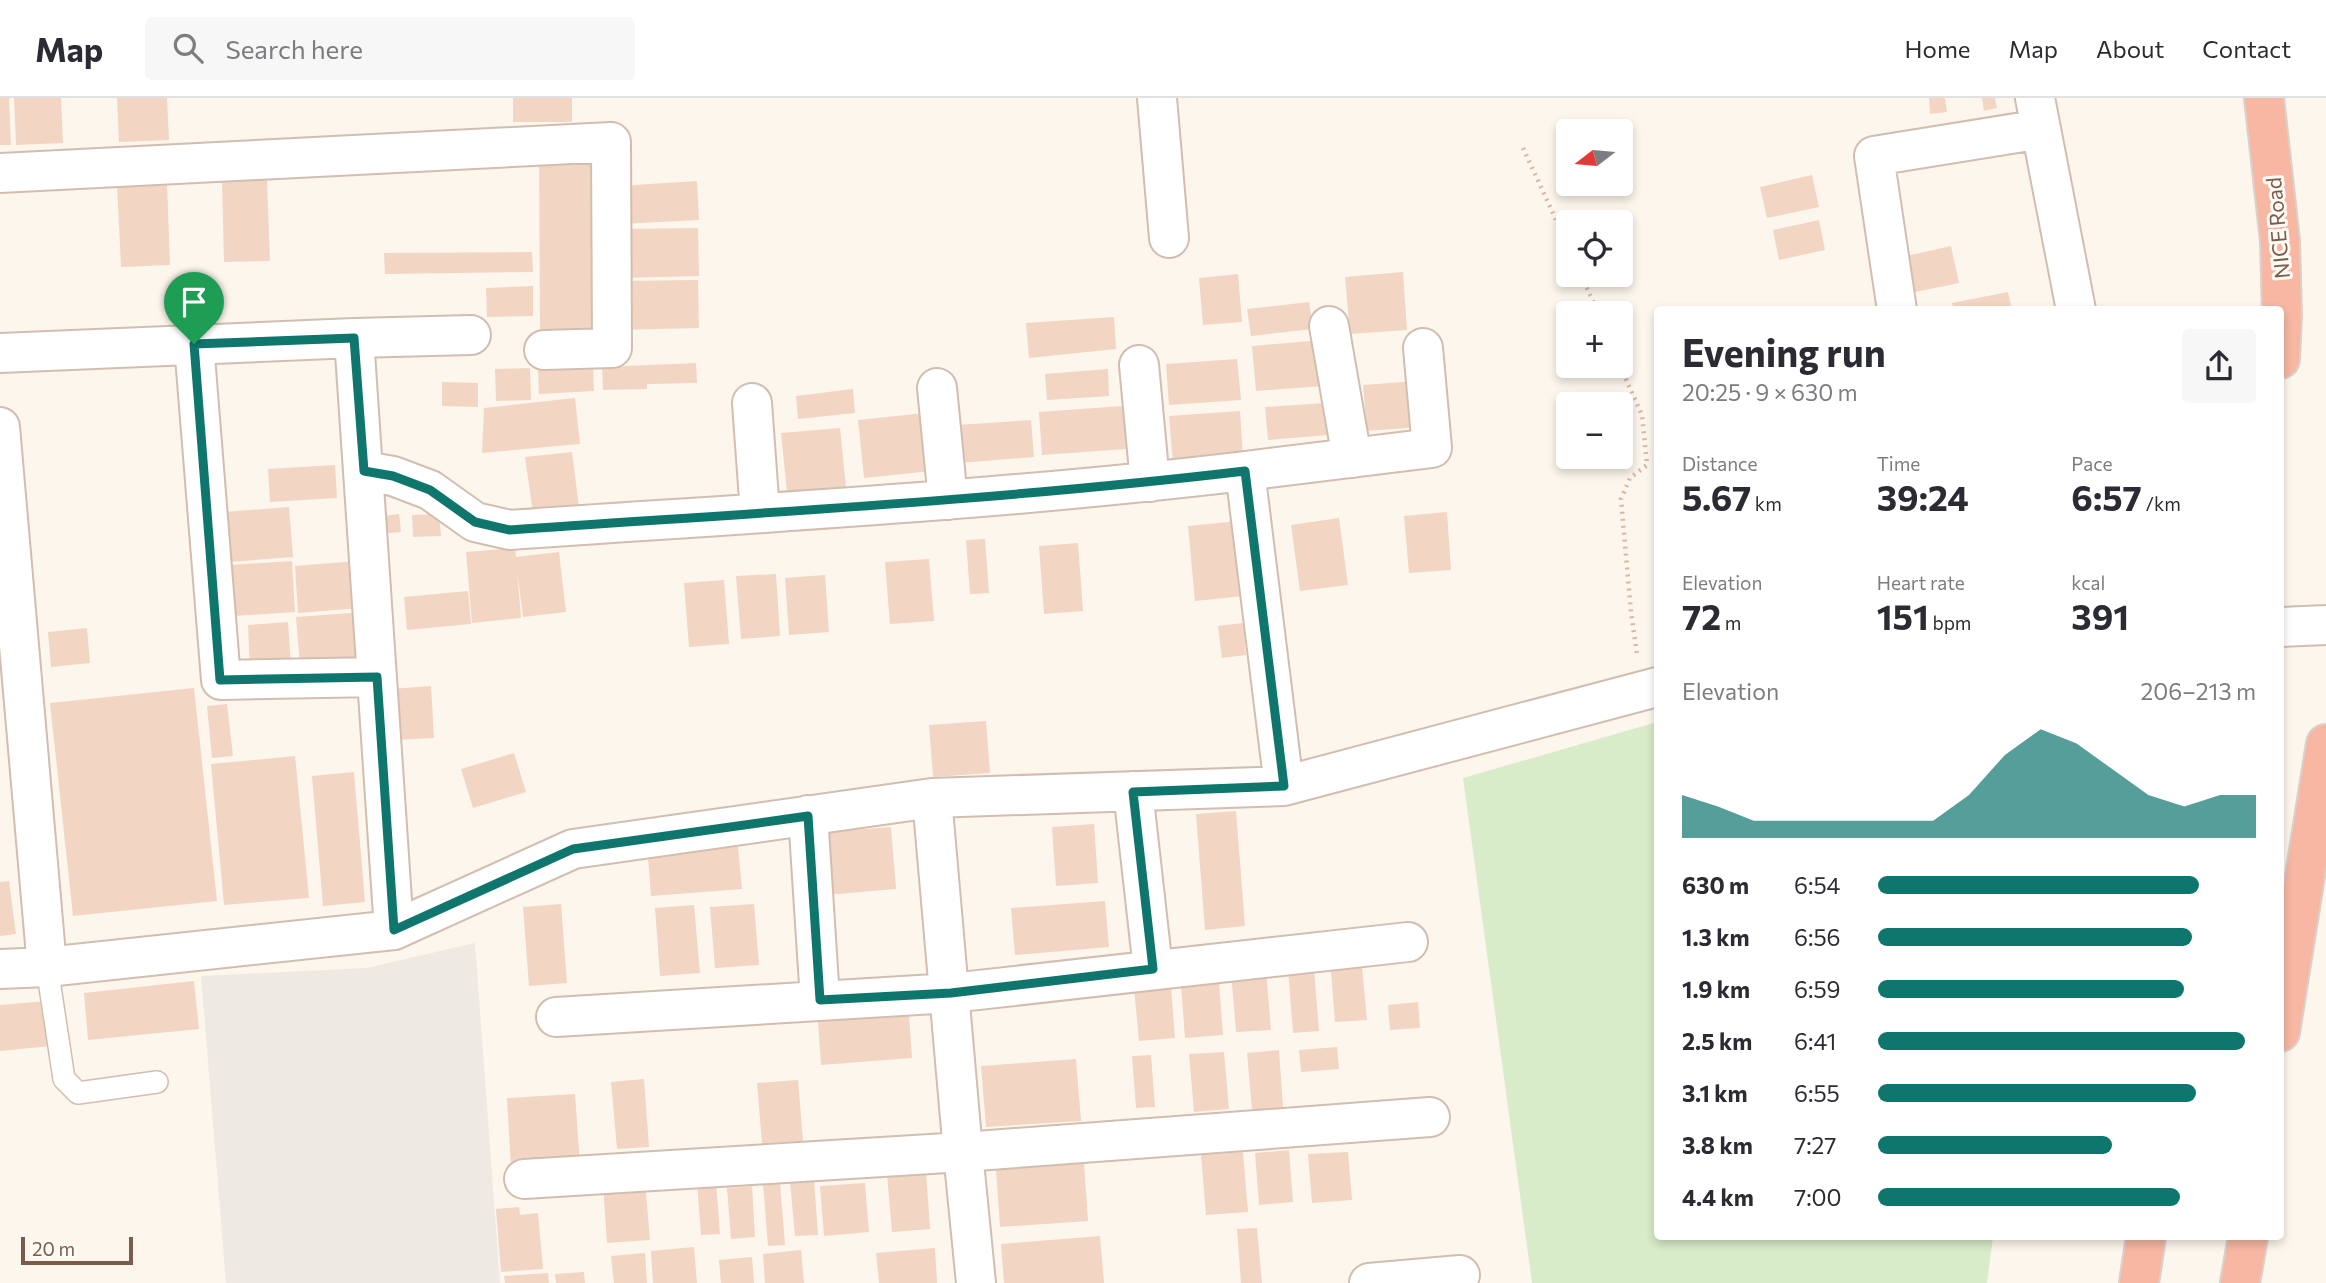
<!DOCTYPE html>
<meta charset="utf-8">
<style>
:root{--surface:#fff;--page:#f7f7f7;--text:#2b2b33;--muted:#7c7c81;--line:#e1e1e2;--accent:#0f766e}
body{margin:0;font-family:Commissioner,sans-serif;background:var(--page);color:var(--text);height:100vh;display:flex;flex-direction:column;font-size:26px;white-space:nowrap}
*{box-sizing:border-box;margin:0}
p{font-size:23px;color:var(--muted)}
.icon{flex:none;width:38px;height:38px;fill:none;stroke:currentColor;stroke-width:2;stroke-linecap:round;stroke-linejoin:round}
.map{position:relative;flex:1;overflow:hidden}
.details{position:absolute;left:1654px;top:208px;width:630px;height:934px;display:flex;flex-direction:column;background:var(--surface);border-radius:7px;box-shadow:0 4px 10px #0003}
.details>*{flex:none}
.needle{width:46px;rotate:254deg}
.controls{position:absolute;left:1556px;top:21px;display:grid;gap:14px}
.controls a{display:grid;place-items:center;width:77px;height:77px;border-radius:7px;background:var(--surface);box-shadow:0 4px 10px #0003;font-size:35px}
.scale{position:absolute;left:21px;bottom:18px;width:112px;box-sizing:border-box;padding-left:7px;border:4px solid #7a5c4d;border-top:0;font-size:19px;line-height:24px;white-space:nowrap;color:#7a5c4d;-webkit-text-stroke:5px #fffaf3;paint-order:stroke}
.pin{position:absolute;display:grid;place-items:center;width:60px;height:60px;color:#fff;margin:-72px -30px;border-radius:50% 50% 50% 0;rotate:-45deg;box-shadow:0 0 7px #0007}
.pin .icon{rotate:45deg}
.round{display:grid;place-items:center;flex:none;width:74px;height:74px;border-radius:7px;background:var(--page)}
.headline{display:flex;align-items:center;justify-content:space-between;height:119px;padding:0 28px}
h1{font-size:38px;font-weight:700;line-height:52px}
.stats{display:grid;grid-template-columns:repeat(3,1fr);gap:10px;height:119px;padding:7px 28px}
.stats div{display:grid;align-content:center}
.stats b{font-size:35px;font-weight:700}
.stats small{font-size:19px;font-weight:400}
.stats p{font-size:19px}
.chart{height:196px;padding:14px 28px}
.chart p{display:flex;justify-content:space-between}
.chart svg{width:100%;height:126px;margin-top:7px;fill:var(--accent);opacity:.7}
ul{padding:0 28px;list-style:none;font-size:23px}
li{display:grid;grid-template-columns:112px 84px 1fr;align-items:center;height:52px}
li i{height:18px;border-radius:9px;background:var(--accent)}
header{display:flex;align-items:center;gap:42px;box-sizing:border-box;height:98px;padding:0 35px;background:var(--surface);border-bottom:2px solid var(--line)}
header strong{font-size:33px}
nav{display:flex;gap:38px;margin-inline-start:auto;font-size:24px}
.search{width:490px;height:63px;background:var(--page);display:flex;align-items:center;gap:18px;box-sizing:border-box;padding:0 24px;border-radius:7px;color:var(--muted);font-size:26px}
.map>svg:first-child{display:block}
.industrial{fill:#efe9e4}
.green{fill:#d8ecc9}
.building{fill:#f3d5c3}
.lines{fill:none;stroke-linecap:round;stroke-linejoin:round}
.lane-casing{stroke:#d1beb0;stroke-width:24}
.street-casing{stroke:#d1beb0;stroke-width:42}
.highway-casing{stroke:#dad1cd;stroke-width:42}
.path{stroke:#d9b8a5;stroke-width:4.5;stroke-dasharray:2 5;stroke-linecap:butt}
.lane{stroke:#fff;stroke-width:21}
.street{stroke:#fff;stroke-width:38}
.highway{stroke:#f7b7a3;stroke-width:38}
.route-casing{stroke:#fff;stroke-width:14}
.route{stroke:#0f766e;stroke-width:9}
.labels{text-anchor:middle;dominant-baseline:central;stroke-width:6;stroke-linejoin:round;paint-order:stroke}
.street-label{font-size:21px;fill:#7a5c4d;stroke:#fffaf3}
</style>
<header>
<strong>Map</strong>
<div class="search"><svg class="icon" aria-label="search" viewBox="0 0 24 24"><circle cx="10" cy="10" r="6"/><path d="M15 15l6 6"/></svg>Search here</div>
<nav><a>Home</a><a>Map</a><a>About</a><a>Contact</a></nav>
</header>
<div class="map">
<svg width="2326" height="1185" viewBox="0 0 2326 1185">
<rect width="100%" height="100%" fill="#fdf6ec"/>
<path class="industrial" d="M 475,845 L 500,1185 L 226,1185 L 201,878 L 366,870 Z"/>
<path class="green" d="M 1657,624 L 1657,1139 L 1993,1139 L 1987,1185 L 1532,1185 L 1463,680 Z"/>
<path class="building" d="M 0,0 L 9,0 L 11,47 L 0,47 Z
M 14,0 L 61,0 L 63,45 L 16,47 Z
M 117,0 L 167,0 L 169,42 L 119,44 Z
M 513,0 L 572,0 L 572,24 L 513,24 Z
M 1929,0 L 1945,0 L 1947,14 L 1930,16 Z
M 1982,0 L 1995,0 L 1997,10 L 1984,13 Z
M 539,55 L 594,55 L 595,237 L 540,237 Z
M 1812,77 L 1819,109 L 1767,120 L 1760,89 Z
M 267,82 L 270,163 L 224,164 L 222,83 Z
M 697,83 L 699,122 L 620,126 L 618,88 Z
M 167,84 L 170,167 L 121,169 L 117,86 Z
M 1819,122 L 1825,152 L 1779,162 L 1773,132 Z
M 698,130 L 699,178 L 622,180 L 620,131 Z
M 1951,148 L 1959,185 L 1901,197 L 1893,161 Z
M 532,154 L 533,174 L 385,176 L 384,155 Z
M 1403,174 L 1407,232 L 1350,236 L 1345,179 Z
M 1238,176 L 1242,224 L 1203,227 L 1199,180 Z
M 698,182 L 699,230 L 621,232 L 620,183 Z
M 533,188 L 533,218 L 487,219 L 486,190 Z
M 2008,194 L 2012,212 L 1954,212 L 1952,205 Z
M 1309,204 L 1313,231 L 1251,238 L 1247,211 Z
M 1114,219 L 1116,251 L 1029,260 L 1026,225 Z
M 1321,242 L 1324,288 L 1256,293 L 1252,248 Z
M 1237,261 L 1241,302 L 1169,307 L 1166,266 Z
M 696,265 L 697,285 L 647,286 L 647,291 L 603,292 L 602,269 Z
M 593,269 L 594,293 L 539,296 L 538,272 Z
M 530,270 L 531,302 L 496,303 L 495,271 Z
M 1108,271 L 1109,298 L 1047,302 L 1045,276 Z
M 1417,283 L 1420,329 L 1367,333 L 1363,287 Z
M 442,284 L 478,285 L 478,309 L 442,308 Z
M 853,291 L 855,315 L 798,321 L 796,298 Z
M 575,300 L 580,346 L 482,355 L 484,310 Z
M 1325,305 L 1328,337 L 1268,342 L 1265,309 Z
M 1123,308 L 1126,351 L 1042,357 L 1039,314 Z
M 1240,313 L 1243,359 L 1173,365 L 1169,318 Z
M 925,315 L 931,373 L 864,380 L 858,322 Z
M 1031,322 L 1034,359 L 960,365 L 957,327 Z
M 840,330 L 846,389 L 787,394 L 781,335 Z
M 572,354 L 580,417 L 534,422 L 525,359 Z
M 335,367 L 337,400 L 270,404 L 268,371 Z
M 289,409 L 293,459 L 229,464 L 225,414 Z
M 1447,414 L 1451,472 L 1409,475 L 1404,418 Z
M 399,416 L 401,434 L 378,436 L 376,419 Z
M 439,416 L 441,438 L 413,439 L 412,417 Z
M 1339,420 L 1348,487 L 1300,493 L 1291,427 Z
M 1238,423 L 1244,498 L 1195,503 L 1188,428 Z
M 985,441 L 989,495 L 970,496 L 966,442 Z
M 1078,445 L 1083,513 L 1044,516 L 1039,448 Z
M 515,450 L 516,459 L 559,454 L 566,514 L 523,519 L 517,472 L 521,520 L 472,525 L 466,454 Z
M 929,461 L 934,523 L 890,526 L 885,464 Z
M 292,463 L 295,514 L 219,519 L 216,468 Z
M 357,463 L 361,510 L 298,515 L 295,468 Z
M 776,476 L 780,538 L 741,541 L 736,478 Z
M 825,477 L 829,534 L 789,537 L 785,480 Z
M 724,482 L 729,546 L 689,549 L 684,485 Z
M 468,493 L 471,526 L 407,532 L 404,499 Z
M 364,514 L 368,562 L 300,567 L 296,519 Z
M 288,524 L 291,568 L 250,571 L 248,527 Z
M 1243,525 L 1246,557 L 1222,560 L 1218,528 Z
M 87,530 L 90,565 L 51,569 L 48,534 Z
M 431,588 L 434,640 L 395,642 L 391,591 Z
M 194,590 L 217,803 L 73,818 L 50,605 Z
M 227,606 L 233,658 L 212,660 L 207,608 Z
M 986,623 L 990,675 L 933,679 L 929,627 Z
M 514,655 L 526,694 L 473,710 L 461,671 Z
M 295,658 L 309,800 L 224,807 L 211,666 Z
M 354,674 L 365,804 L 323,808 L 312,678 Z
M 1236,713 L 1245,828 L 1205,832 L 1196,716 Z
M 1094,726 L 1098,785 L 1056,788 L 1052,729 Z
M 891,729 L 896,791 L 803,799 L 799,736 Z
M 737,738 L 742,791 L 651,798 L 647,745 Z
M 9,783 L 16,836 L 0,838 L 0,784 Z
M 1105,803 L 1109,849 L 1015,857 L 1011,810 Z
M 561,806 L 567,885 L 529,888 L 523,809 Z
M 754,806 L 759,867 L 715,870 L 710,809 Z
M 694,807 L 700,875 L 660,878 L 655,810 Z
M 1313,858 L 1319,933 L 1293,935 L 1287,859 Z
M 1361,858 L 1367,922 L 1335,924 L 1330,861 Z
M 1218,871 L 1223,937 L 1185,940 L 1180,874 Z
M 1266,872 L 1271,932 L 1236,934 L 1231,874 Z
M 1170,876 L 1175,940 L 1139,943 L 1133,879 Z
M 194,883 L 199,931 L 88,942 L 84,895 Z
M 908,902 L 912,960 L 821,967 L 817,909 Z
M 46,903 L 51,948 L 0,953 L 0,907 Z
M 1418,904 L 1420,930 L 1390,932 L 1388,907 Z
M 1337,949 L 1339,971 L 1301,974 L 1299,952 Z
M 1279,952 L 1283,1010 L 1252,1012 L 1247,955 Z
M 1224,954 L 1229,1011 L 1194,1014 L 1189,956 Z
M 1151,957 L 1155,1009 L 1136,1010 L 1132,958 Z
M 1076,961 L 1081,1023 L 986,1029 L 981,968 Z
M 644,981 L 649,1049 L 617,1051 L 611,984 Z
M 798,982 L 803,1043 L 762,1045 L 757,985 Z
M 575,996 L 580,1067 L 511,1071 L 507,1000 Z
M 1289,1052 L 1293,1104 L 1259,1107 L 1255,1055 Z
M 1243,1054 L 1248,1114 L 1206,1117 L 1201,1057 Z
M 1348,1054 L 1352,1102 L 1312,1105 L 1308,1056 Z
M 1084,1065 L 1088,1123 L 1000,1129 L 996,1072 Z
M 926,1073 L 930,1131 L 892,1134 L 887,1076 Z
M 814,1082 L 818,1137 L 795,1138 L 790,1084 Z
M 716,1083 L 720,1136 L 701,1137 L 697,1085 Z
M 645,1084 L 650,1142 L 607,1145 L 603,1087 Z
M 780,1085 L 785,1147 L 768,1148 L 763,1086 Z
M 865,1085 L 869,1134 L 824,1138 L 820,1088 Z
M 752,1088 L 755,1139 L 731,1141 L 727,1090 Z
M 519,1109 L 520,1117 L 538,1115 L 543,1171 L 501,1174 L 496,1111 Z
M 1257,1130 L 1262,1185 L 1241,1185 L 1237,1131 Z
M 1100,1138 L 1104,1185 L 1004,1185 L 1001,1146 Z
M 694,1149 L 697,1185 L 653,1185 L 651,1153 Z
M 935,1150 L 937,1185 L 879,1185 L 876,1155 Z
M 801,1152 L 804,1185 L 765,1185 L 763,1156 Z
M 645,1155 L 647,1185 L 614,1185 L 611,1158 Z
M 752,1159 L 754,1185 L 721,1185 L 719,1162 Z
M 584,1174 L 585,1185 L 556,1185 L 555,1176 Z
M 548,1175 L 549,1185 L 505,1185 L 504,1178 Z"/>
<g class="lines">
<defs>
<path id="lane" d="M 47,869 L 64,981 L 78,995 L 157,984"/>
<path id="street" d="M 1157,0 L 1169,140
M 2035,0 L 2076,212
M 0,75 L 611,44 L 612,250 L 544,252
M 1897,212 L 1874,58 L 2041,31
M 1329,228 L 1352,360
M 354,240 L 471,237
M 194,246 L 221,582 L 377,579
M 0,255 L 354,240 L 394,832
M 1139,267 L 1150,384
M 937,290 L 948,402
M 752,305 L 760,415
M 0,329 L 47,869
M 364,373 L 393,378 L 430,392 L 475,424 L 510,432 C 755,415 1001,402 1245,373 L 1284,688
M 1245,373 L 1432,350 L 1423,250
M 2280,529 L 2326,527
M 1133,693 L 1153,871
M 932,700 L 963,1054 L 976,1185
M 808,717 L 820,902
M 0,871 L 47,869 L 394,832 L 573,751 L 932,700 L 1284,688 L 1657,589
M 556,919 L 951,895 L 1408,844
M 524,1081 L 963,1054 L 1430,1019
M 1369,1185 L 1460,1177"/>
<path id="highway" d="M 2264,0 L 2280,143 L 2282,217 L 2280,261
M 2280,934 L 2326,646
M 2139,1185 L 2146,1139
M 2240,1185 L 2248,1139"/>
</defs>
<use href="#lane" class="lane-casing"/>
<use href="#street" class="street-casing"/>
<use href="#highway" class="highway-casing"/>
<path class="path" d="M 1523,50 L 1568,148
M 1581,177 L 1598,215
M 1620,268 L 1642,317 L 1647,367 L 1630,380 L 1621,401 L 1631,514 L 1637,556"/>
<use href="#lane" class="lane"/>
<use href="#street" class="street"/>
<use href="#highway" class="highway"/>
</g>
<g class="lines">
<defs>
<path id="route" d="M 354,240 L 364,373 L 393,378 L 430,392 L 475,424 L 510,432 C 755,415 1001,402 1245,373 L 1284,688 L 1133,694 L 1153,871 L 951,895 L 820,902 L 808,718 L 573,751 L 394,832 L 377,579 L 220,582 L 194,246 Z"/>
</defs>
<use href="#route" class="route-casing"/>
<use href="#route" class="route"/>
</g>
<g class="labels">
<g class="street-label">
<text transform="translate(2277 130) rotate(-95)">NICE Road</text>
</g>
</g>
</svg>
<div class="controls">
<a><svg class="needle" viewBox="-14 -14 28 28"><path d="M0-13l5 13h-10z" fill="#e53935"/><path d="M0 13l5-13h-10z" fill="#7c7c81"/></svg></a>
<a><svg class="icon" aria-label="locate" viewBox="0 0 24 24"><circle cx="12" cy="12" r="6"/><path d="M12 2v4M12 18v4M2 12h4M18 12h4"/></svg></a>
<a>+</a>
<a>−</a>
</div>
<div class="scale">20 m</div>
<div class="pin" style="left:194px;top:246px;background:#1e9e55"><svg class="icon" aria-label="arrive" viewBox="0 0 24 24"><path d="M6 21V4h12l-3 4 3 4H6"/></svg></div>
<section class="details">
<div class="headline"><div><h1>Evening run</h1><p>20:25 · 9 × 630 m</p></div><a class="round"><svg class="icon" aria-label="share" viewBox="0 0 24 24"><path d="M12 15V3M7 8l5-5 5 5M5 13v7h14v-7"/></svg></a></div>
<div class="stats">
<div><p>Distance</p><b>5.67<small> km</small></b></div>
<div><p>Time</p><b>39:24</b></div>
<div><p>Pace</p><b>6:57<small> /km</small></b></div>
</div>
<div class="stats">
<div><p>Elevation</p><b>72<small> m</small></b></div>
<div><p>Heart rate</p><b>151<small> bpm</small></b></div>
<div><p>kcal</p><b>391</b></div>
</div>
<div class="chart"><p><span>Elevation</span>206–213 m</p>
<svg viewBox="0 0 160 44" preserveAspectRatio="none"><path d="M0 44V29L10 33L20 38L30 38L40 38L50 38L60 38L70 38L80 29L90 15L100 6L110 11L120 20L130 29L140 33L150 29L160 29V44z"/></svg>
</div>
<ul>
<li><b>630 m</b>6:54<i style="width:85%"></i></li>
<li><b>1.3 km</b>6:56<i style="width:83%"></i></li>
<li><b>1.9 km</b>6:59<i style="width:81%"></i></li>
<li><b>2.5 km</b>6:41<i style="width:97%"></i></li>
<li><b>3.1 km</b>6:55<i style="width:84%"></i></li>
<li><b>3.8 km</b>7:27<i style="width:62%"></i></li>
<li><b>4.4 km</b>7:00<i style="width:80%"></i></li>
</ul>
</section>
</div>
